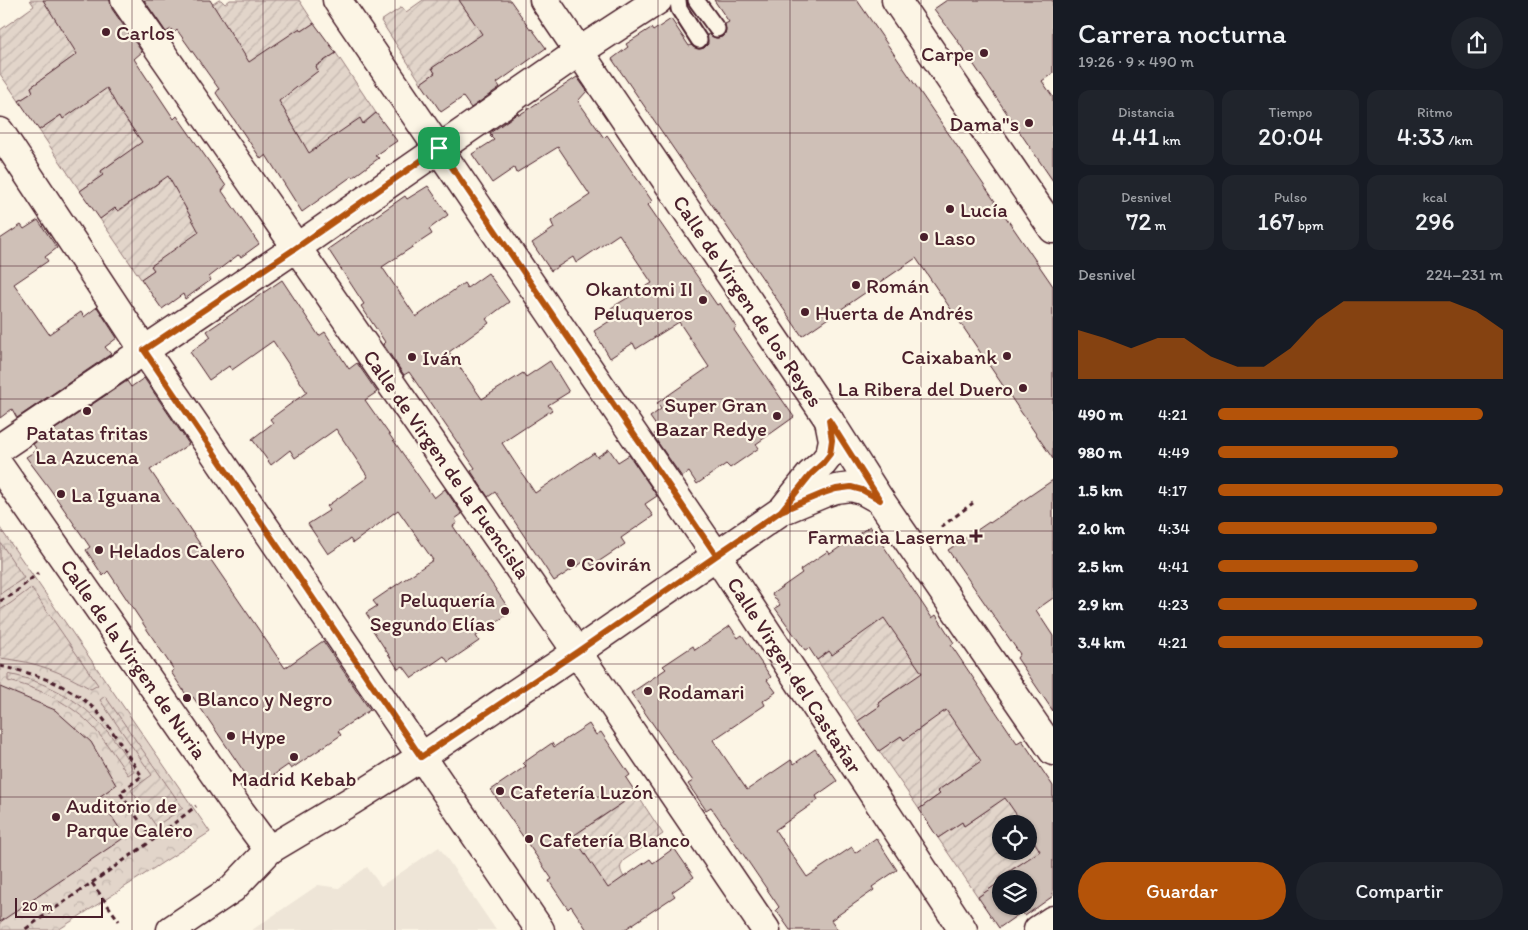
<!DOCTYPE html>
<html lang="es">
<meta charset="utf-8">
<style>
:root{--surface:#171b24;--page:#20242c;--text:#f1f3f6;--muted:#9ea1a6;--accent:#b45309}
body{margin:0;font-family:Itim,sans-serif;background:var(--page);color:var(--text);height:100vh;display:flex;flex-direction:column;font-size:19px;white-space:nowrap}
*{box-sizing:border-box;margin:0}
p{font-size:16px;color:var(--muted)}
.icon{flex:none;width:28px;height:28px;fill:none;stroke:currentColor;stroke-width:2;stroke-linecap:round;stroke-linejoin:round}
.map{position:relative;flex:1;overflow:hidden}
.details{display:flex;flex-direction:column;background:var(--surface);width:475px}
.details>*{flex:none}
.tools{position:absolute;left:992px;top:815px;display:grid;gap:10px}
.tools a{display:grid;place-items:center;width:45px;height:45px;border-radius:50%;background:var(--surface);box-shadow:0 1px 4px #0004;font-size:25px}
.scale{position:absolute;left:15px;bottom:12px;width:88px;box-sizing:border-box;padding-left:5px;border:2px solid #4a1f2b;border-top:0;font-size:14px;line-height:18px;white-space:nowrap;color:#4a1f2b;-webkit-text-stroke:4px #fcf5e5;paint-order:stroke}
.pin{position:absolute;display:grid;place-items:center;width:42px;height:42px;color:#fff;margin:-21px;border-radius:10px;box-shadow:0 2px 8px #0006}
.round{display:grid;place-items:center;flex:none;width:52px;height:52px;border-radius:26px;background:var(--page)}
.summary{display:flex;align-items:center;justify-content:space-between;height:85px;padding:0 25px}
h1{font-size:28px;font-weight:600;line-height:38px}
.stats{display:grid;grid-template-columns:repeat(3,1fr);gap:8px;height:85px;padding:5px 25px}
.stats div{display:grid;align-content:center;border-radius:12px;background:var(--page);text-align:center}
.stats b{font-size:25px;font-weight:600}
.stats small{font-size:14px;font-weight:400}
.stats p{font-size:14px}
.chart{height:140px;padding:10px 25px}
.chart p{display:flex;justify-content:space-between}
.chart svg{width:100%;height:90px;margin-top:5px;fill:var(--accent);opacity:.7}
.button{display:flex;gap:10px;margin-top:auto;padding:10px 25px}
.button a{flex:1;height:58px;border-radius:30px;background:var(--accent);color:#fff;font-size:20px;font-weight:600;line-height:58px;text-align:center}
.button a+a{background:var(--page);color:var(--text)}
ul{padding:0 25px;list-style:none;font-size:16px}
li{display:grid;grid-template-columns:80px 60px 1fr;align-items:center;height:38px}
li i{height:12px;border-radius:6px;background:var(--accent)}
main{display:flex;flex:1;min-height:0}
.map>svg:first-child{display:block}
.built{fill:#eee5d7}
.park{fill:url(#park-crowns);stroke:#967a7a}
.garden{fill:url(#garden-furrows);stroke:#967a7a}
.building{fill:#cfc0b7;stroke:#4a1f2b;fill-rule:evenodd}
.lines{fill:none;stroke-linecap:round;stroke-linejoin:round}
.lane-casing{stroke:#4a1f2b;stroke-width:19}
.street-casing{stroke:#4a1f2b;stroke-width:31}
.secondary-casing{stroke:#4a1f2b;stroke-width:31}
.path{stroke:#4a1f2b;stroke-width:3;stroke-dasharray:5 4;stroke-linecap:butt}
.lane{stroke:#fcf5e5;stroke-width:15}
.street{stroke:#fcf5e5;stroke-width:28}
.secondary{stroke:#fcf5e5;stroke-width:28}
.route-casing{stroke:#fff;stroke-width:10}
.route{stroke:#b45309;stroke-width:6}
.grid{fill:none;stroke:#4a1f2b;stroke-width:1;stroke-opacity:0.55}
.poi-dot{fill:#4a1f2b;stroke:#fcf5e5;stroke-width:2}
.labels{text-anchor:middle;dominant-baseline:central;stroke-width:4.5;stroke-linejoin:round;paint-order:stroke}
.poi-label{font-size:21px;fill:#4a1f2b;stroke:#fcf5e5;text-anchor:start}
.street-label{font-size:21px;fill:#4a1f2b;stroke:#fcf5e5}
</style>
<main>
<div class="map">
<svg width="1053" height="930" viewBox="0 0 1053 930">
<defs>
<pattern id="park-crowns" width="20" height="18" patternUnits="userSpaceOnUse" patternTransform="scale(1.25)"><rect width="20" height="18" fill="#e2d5ca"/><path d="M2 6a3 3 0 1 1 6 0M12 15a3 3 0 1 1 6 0" fill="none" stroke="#c3b6ae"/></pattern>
<pattern id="garden-furrows" width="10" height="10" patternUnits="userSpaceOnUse" patternTransform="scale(1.25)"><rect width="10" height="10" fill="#e2d5ca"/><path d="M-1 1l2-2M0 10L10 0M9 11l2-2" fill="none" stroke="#c3b6ae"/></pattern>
</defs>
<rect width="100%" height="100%" fill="#fcf5e5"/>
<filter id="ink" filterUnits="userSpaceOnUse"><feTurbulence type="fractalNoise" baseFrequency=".02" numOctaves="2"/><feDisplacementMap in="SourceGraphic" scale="10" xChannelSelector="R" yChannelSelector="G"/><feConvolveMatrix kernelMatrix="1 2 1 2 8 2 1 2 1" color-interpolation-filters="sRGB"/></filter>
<g filter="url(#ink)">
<path class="built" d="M 439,847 L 496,930 L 252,930 L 318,885 L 339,888 L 367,867 L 381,886 Z"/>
<path class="park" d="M 0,528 L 210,832 L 58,930 L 0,930 Z"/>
<path class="garden" d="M 30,0 L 47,0 L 57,13 L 54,17 L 63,32 L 86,56 L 70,59 L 31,87 L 33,92 L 19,101 L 0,74 L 0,30 L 34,6 Z
M 219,0 L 221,0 L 225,4 L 230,0 L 299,0 L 314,23 L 302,31 L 300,29 L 247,68 L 207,8 Z
M 423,0 L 460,0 L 460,1 L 471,18 L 489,35 L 432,68 L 435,73 L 421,83 L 381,21 L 402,7 L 406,12 Z
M 336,53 L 376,113 L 363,123 L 308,158 L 298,134 L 288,117 L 268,100 Z
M 107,82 L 114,91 L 111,95 L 117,106 L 131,115 L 126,120 L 133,130 L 150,143 L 124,155 L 101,171 L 103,175 L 80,191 L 39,130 L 61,115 L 63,118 Z
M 168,173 L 210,232 L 151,266 L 154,270 L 141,279 L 100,219 L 115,208 L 119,211 L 156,185 Z
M 0,542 L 24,578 L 0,594 Z
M 31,588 L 98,685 L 91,689 C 60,671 36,662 0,658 L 0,610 L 11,603 Z
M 885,613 L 899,640 L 909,654 L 928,675 L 904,685 L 879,702 L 880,706 L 858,721 L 817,660 Z
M 8,674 C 57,684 92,707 120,748 C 125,755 129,763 134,771 L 128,775 C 117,759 107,743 94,728 C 72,704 40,688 8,681 Z
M 105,696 L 183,808 L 156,826 L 131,790 L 152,775 L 100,700 Z
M 947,703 L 971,740 L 968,743 L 976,753 L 987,761 L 963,773 L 937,791 L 940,794 L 919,809 L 879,751 L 901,736 L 904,740 L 929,722 Z
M 634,790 L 663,834 L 624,860 C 619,866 620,871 624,877 L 606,895 L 566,836 L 589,820 L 592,824 L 624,802 L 622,799 Z
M 1007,791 L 1018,816 L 1023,824 L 1001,824 L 1001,851 L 1029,851 L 1029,833 L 1048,851 L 1015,867 L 998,879 L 1000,882 L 978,897 L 938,838 L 962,822 L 964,826 L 989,809 Z"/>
<path class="building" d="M 43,0 L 110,0 L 112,9 L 142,52 L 134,59 L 174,119 L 177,116 L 226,186 L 222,191 L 259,244 L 241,257 L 238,255 L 209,277 L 211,280 L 185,299 L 183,294 L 162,309 L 141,279 L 154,270 L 151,266 L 199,232 L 168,176 L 118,211 L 115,208 L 100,219 L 80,191 L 103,175 L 101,171 L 142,142 L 118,108 L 107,88 L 63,119 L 61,115 L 39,130 L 19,101 L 33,92 L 31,87 L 77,54 Z
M 144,0 L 210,0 L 249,62 L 300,28 L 302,31 L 314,23 L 336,53 L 316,66 L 318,71 L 279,101 L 309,153 L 360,118 L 363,124 L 376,113 L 397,141 L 375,156 L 379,158 L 353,177 L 352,176 L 302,212 L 266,155 L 261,159 L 216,93 L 219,89 L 177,30 L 174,33 L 171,29 L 166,32 Z
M 459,0 L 510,0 L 531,30 L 532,29 L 546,48 L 497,83 L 500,87 L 471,108 L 463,97 L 441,112 L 421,83 L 435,73 L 432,68 L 482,34 Z
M 714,0 L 857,0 L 1053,286 L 1053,459 L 916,258 L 802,336 L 612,59 L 628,47 L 626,44 L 651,28 L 653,31 L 671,19 L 689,46 L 691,45 L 699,49 L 704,48 L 708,44 L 707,35 L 709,34 L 713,37 L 717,38 L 722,37 L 726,32 L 725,24 L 729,22 Z
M 947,0 L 1053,0 L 1053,73 L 1042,81 L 1053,97 L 1053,181 L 955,37 L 934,9 Z
M 577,77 L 587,91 L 578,101 L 604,138 L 607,135 L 633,173 L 652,201 L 648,205 L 717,305 L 720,303 L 736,327 L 734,330 L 794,417 L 756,444 L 759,448 L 730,468 L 726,464 L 697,484 L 689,472 L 682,477 L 654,437 L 656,436 L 654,434 L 659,430 L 650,417 L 661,409 L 657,403 L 709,367 L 679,322 L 636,349 L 633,343 L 610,358 L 594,331 L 616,317 L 611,308 L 652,283 L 619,234 L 576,263 L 573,257 L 551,271 L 532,243 L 554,228 L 551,221 L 590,195 L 558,147 L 516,173 L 514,168 L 492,183 L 472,154 L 494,140 L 490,136 L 492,135 L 490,133 L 518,113 L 519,115 Z
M 428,186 L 448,215 L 429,229 L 432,234 L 382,267 L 416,317 L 464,283 L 467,288 L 488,273 L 509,302 L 486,319 L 489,323 L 449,352 L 482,399 L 523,373 L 526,377 L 550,361 L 569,392 L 548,405 L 552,410 L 502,443 L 535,493 L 594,453 L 597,457 L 609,449 L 618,462 L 629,455 L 657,496 L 645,504 L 653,516 L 621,538 L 625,544 L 592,566 L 588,559 L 554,581 L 495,492 L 488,497 L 471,471 L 475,468 L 409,372 L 404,375 L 383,344 L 385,342 L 361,306 L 364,304 L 328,249 L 405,196 L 407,199 Z
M 38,220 L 57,248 L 45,257 L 48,261 L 14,284 L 49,334 L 81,312 L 84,317 L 97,307 L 117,338 L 105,347 L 111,354 L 17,418 L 12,409 L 0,418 L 0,239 L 21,225 L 24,229 Z
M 282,280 L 319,336 L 325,332 L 349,369 L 357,363 L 377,392 L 365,400 L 434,498 L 445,489 L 462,514 L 455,519 L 457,523 L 453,526 L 511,612 L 476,636 L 479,641 L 448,662 L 444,656 L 412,678 L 403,666 L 398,669 L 372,629 L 375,627 L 366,613 L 377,606 L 373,601 L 433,560 L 398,510 L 353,543 L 350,539 L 328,554 L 308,524 L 330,510 L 327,506 L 368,477 L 336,429 L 295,458 L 290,450 L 271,465 L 252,439 L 273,423 L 270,419 L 307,392 L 273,341 L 232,370 L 229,366 L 209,380 L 190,352 L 211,337 L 207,331 Z
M 144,378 L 189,444 L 150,470 L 200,544 L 285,668 L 323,641 L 370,710 L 338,731 L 341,735 L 291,769 L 288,765 L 255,788 L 193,697 L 189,699 L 171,672 L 174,670 L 108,571 L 103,576 L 86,550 L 90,547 L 50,489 L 26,457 L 37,450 L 33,444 L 127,381 L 131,387 Z
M 1053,480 L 1053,598 L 1036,610 L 1053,636 L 1053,711 L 1017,658 L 1020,654 L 948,550 L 989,522 L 990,523 Z
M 870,526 L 932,618 L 936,615 L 954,643 L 951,645 L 1017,743 L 1022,740 L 1053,786 L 1053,896 L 1025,916 L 1022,912 L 999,928 L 978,897 L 1000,882 L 998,879 L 1040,851 L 1029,833 L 1029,824 L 1023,824 L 1005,798 L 964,826 L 962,822 L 938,838 L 919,809 L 940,794 L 937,791 L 981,761 L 946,710 L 904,740 L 901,736 L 879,751 L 858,721 L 880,706 L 878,703 L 922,673 L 884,618 L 832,655 L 829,651 L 817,660 L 809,648 L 805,650 L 775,608 L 780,605 L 772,594 L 802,573 L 800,570 L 828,551 L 830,554 ZM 1001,879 L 1029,879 L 1029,906 L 1001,906 Z
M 730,626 L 738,638 L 742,635 L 771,677 L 767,680 L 776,692 L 763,701 L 765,705 L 713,740 L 747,790 L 791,760 L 794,764 L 815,749 L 837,781 L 816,796 L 818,800 L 775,830 L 807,877 L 852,847 L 855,853 L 876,838 L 897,870 L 872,887 L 874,890 L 831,920 L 838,930 L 790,930 L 776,910 L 779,907 L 711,807 L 706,810 L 688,784 L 693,781 L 631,693 L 666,669 L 663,666 L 693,646 L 695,650 Z
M 0,687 L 55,710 L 91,742 L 116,785 L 99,797 L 125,837 L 0,922 Z
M 589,724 L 596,735 L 601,732 L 630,775 L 626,778 L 634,790 L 622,799 L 624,802 L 573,836 L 608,888 L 650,859 L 653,863 L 674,848 L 694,877 L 672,892 L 675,896 L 624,930 L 587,930 L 571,906 L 568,909 L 549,881 L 552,879 L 491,790 L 526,766 L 523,763 L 552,743 L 554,747 Z"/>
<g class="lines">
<defs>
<path id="lane" d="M 678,0 L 679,9 L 699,40
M 696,0 L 717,29"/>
<path id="street" d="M 125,0 L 577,652 L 766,930
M 337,0 L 716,555 L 963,930
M 544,0 L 829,420 L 880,500 L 1053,751
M 896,0 L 1053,229
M 0,132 L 144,350 L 540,930
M 0,448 L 296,248 L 580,51 L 658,0
M 0,467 L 240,811 L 269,850
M 1038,930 L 1053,920"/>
<path id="secondary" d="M 784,508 L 811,474 L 823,463 L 830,454 L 833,440 L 829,420
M 171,930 L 232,889 L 269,850 L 353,800 L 421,757 L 577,652 L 781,511 L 824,493 L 836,489 L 851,487 L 862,490 L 880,500"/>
</defs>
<use href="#lane" class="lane-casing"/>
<use href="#street" class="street-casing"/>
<use href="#secondary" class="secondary-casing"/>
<path class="path" d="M 941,527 L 973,503
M 0,601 L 12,595 L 38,573
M 0,666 C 37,674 75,686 101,716 C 116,735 128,757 142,776 L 120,793 L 153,840 L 24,930
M 153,840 L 196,806
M 92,883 L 119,921"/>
<use href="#lane" class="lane"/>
<use href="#street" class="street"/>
<use href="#secondary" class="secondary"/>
</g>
</g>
<g class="lines" filter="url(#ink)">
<defs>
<path id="route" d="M 439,148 L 296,248 L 144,350 L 421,757 L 577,652 L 781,511 L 824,493 L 836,489 L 851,487 L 862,490 L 880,500 L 829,420 L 832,440 L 830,454 L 823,463 L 811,474 L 781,511 L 716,555 L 439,148"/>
</defs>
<use href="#route" class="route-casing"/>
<use href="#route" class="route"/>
</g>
<path class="grid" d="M 132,0 L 132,930M 263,0 L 263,930M 395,0 L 395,930M 526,0 L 526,930M 658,0 L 658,930M 790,0 L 790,930M 921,0 L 921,930M 0,133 L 1053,133M 0,266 L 1053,266M 0,399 L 1053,399M 0,531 L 1053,531M 0,664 L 1053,664M 0,797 L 1053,797"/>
<g class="poi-dot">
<circle cx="106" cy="32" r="5"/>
<circle cx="984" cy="53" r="5"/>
<circle cx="1029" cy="123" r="5"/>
<circle cx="950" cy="209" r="5"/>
<circle cx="924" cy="237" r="5"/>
<circle cx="856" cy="285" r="5"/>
<circle cx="703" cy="300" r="5"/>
<circle cx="805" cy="312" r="5"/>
<circle cx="1007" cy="356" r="5"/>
<circle cx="412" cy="357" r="5"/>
<circle cx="1023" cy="388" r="5"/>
<circle cx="87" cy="411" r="5"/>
<circle cx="777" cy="416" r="5"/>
<circle cx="61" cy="494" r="5"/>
<path d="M973.5 528.5h5v5h5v5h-5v5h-5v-5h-5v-5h5z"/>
<circle cx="99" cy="550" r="5"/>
<circle cx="571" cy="563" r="5"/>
<circle cx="505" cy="611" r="5"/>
<circle cx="648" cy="691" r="5"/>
<circle cx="187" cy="698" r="5"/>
<circle cx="231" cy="736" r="5"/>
<circle cx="294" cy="757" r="5"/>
<circle cx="500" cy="791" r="5"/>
<circle cx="56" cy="817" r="5"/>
<circle cx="529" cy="839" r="5"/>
</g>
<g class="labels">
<g class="poi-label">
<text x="116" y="32">Carlos</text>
<text x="974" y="53" text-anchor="end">Carpe</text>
<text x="1019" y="123" text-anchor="end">Dama"s</text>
<text x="960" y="209">Lucía</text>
<text x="934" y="237">Laso</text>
<text x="866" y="285">Román</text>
<text x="693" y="288" text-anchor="end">Okantomi II<tspan x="693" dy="24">Peluqueros</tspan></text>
<text x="815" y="312">Huerta de Andrés</text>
<text x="997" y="356" text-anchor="end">Caixabank</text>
<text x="422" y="357">Iván</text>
<text x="1013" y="388" text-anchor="end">La Ribera del Duero</text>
<text x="767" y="404" text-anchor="end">Super Gran<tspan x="767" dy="24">Bazar Redye</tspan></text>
<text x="87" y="432" text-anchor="middle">Patatas fritas<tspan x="87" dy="24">La Azucena</tspan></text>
<text x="71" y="494">La Iguana</text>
<text x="966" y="536" text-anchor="end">Farmacia Laserna</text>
<text x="109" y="550">Helados Calero</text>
<text x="581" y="563">Covirán</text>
<text x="495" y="599" text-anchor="end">Peluquería<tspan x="495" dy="24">Segundo Elías</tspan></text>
<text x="658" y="691">Rodamari</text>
<text x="197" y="698">Blanco y Negro</text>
<text x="241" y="736">Hype</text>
<text x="294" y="778" text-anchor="middle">Madrid Kebab</text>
<text x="510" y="791">Cafetería Luzón</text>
<text x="66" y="805">Auditorio de<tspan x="66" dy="24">Parque Calero</tspan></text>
<text x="539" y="839">Cafetería Blanco</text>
</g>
<g class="street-label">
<text transform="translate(748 301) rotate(56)">Calle de Virgen de los Reyes</text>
<text transform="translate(447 464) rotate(55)">Calle de Virgen de la Fuencisla</text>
<text transform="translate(134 659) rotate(55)">Calle de la Virgen de Nuria</text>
<text transform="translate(795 675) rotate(57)">Calle Virgen del Castañar</text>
</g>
</g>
</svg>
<div class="tools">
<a><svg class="icon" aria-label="locate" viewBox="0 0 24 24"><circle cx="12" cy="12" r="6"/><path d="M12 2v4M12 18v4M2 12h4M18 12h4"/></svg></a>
<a><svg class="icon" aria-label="layers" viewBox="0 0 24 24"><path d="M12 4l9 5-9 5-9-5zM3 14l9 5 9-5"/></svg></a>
</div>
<div class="scale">20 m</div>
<div class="pin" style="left:439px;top:148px;background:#1e9e55"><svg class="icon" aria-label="arrive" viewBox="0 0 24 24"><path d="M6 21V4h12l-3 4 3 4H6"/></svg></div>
</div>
<section class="details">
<div class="summary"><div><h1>Carrera nocturna</h1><p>19:26 · 9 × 490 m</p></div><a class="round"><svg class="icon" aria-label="share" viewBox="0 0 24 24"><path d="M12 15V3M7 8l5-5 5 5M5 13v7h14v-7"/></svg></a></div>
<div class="stats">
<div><p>Distancia</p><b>4.41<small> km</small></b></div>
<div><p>Tiempo</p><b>20:04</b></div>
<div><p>Ritmo</p><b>4:33<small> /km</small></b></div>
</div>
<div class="stats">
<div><p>Desnivel</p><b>72<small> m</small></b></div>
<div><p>Pulso</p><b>167<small> bpm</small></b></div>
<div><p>kcal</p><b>296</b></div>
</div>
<div class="chart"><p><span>Desnivel</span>224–231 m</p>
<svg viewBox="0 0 160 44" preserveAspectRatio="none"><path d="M0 44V20L10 24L20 29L30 24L40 24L50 33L60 38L70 38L80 29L90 15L100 6L110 6L120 6L130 6L140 6L150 11L160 20V44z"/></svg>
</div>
<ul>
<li><b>490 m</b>4:21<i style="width:93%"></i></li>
<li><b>980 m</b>4:49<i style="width:63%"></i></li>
<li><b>1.5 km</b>4:17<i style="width:100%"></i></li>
<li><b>2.0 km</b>4:34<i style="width:77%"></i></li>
<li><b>2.5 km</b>4:41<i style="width:70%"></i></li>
<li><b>2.9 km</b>4:23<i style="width:91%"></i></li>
<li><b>3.4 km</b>4:21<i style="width:93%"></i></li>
</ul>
<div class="button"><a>Guardar</a><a>Compartir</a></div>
</section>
</main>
